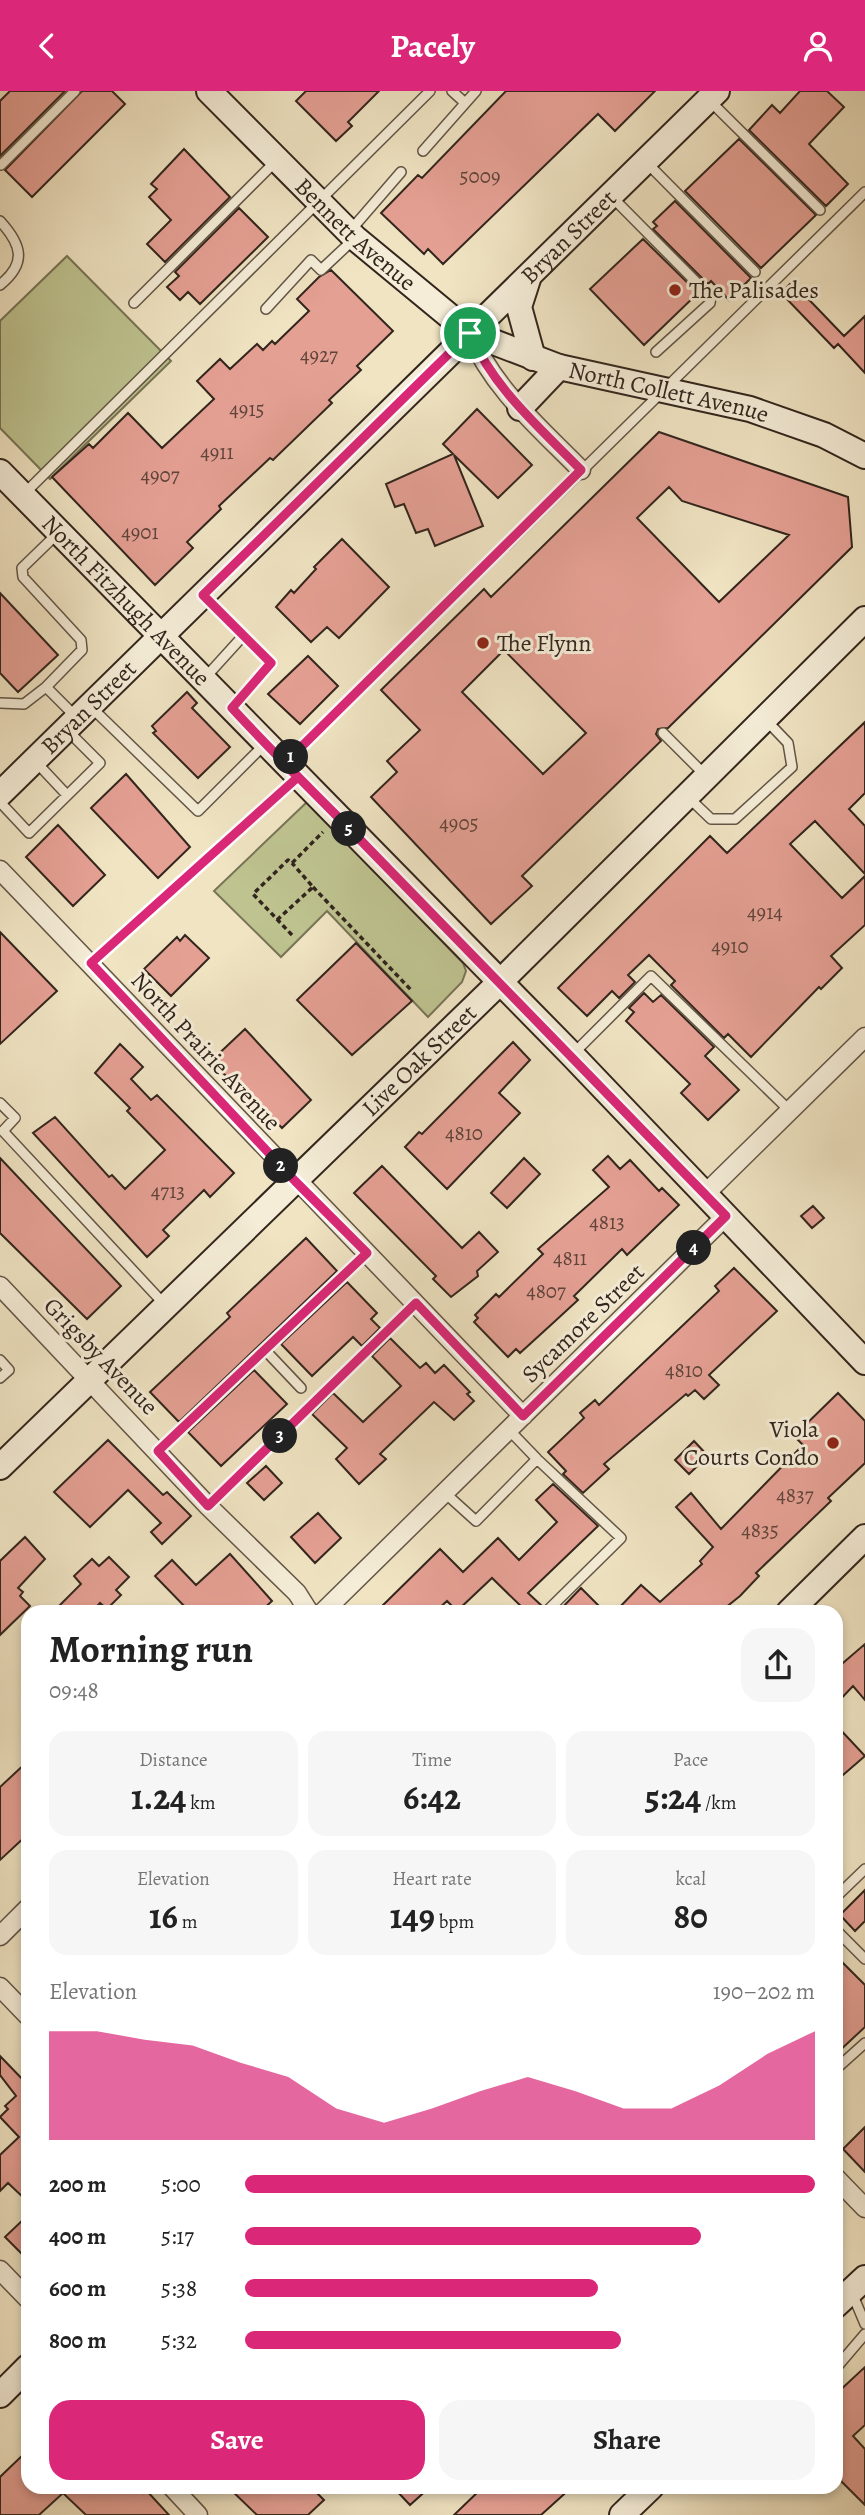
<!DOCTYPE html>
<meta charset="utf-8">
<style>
:root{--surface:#fff;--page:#f6f6f6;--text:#222;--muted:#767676;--accent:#db2777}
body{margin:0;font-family:Alegreya,serif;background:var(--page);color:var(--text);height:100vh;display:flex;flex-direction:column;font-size:26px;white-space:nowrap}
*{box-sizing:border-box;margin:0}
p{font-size:23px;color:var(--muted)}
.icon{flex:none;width:38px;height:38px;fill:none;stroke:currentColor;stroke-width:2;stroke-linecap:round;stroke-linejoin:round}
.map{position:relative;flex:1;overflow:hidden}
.details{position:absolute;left:21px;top:1514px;width:822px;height:889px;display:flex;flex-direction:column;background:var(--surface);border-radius:21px;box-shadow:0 4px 10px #0003}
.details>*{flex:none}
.pin{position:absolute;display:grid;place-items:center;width:60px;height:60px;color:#fff;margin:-30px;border:4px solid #fff;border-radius:50%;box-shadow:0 2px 7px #0007}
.km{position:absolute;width:35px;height:35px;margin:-18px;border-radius:50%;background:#222;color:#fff;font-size:19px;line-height:35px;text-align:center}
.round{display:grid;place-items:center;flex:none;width:74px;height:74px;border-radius:21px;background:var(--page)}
.summary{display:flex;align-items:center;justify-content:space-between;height:119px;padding:0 28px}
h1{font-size:38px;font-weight:700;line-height:52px}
.stats{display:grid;grid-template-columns:repeat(3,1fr);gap:10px;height:119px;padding:7px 28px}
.stats div{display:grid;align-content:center;border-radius:18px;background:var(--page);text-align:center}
.stats b{font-size:35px;font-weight:700}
.stats small{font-size:19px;font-weight:400}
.stats p{font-size:19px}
.chart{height:196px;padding:14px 28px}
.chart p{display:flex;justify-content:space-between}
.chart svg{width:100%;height:126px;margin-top:7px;fill:var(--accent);opacity:.7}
.button{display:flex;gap:14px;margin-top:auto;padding:14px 28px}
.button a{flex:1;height:80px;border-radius:21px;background:var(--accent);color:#fff;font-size:28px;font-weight:700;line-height:80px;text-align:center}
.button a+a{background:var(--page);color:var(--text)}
ul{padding:0 28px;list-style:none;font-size:23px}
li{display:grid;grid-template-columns:112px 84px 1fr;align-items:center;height:52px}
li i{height:18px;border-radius:9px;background:var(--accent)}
header{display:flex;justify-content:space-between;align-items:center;height:91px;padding:0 28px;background:var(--accent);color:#fff;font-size:32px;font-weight:700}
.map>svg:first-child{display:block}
.green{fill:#bec390;stroke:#787456;stroke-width:2}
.building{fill:#e5a094;stroke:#32251d;stroke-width:2;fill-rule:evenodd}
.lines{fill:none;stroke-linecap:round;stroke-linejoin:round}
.lane-casing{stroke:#625546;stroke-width:12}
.street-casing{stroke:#625546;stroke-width:21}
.secondary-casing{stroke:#32251d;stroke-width:28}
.path{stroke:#32251d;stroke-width:3.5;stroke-dasharray:5 3.5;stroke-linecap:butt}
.lane{stroke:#f5edd8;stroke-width:9}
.street{stroke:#f5edd8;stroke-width:18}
.secondary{stroke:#f5edd8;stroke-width:24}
.route-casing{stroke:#fff;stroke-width:14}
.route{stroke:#db2777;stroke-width:9}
.poi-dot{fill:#8f2418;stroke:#f5edd8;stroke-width:2.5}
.labels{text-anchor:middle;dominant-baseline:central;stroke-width:6;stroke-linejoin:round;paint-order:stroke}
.number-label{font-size:21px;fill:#5f443b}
.street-label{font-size:24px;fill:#32251d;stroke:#f5edd8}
.poi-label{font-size:24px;fill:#32251d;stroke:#f5edd8;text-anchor:start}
</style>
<header><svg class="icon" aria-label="back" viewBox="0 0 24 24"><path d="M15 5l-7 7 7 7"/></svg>Pacely<svg class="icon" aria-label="person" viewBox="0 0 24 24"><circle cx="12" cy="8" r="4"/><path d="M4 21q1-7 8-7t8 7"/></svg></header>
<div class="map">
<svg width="865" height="2424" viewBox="0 0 865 2424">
<rect width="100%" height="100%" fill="#f0e4c3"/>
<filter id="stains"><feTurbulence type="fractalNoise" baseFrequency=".00286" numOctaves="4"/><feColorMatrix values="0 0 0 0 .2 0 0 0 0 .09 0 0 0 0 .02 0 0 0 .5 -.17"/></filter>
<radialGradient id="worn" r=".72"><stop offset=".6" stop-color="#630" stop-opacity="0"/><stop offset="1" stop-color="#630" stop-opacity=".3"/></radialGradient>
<path class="green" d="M 67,165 L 171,270 L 50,388 L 0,337 L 0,230 Z
M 307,711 L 463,872 L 466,880 L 462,891 L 428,926 L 327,820 L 281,866 L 214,800 Z"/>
<path class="building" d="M 10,0 L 65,0 L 0,65 L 0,10 Z
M 82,0 L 112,0 L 125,13 L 32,106 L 5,79 Z
M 306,0 L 379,0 L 348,31 L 352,35 L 336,50 L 296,10 Z
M 506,0 L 655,0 L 615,40 L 598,23 L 443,173 L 428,158 L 424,163 L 381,122 L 418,84 L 422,87 Z
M 800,0 L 827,0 L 844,16 L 809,53 L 848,93 L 826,115 L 749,39 L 772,14 L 780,22 Z
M 739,48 L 816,124 L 761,177 L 685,100 Z
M 184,58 L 230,106 L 165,171 L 147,153 L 171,129 L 149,106 L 157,98 L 151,93 Z
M 675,110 L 751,187 L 729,209 L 711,190 L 708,193 L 653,138 L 657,135 L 653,131 Z
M 239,117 L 268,146 L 200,213 L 188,201 L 180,209 L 167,196 L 179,185 L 175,181 Z
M 643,148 L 698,202 L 644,254 L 590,198 Z
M 331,179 L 393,240 L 357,275 L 361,279 L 329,309 L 332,312 L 273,369 L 270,367 L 219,415 L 221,418 L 187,451 L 193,457 L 155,494 L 52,386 L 89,353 L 93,357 L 128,322 L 162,357 L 214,308 L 197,290 L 220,268 L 230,278 L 257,253 L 263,259 L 272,250 L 275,253 L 309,220 L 297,208 L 319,186 Z
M 792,191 L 844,245 L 865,225 L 865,282 L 838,253 L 834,257 L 781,202 Z
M 477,318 L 532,374 L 498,407 L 454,364 L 483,435 L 435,455 L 428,438 L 416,442 L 404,413 L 395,416 L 386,393 L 453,363 L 443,353 Z
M 659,341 L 848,406 L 852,456 L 668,637 L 658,638 L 656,643 L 661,650 L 522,785 L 532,795 L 491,833 L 371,706 L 397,681 L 387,670 L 420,639 L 381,599 L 484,498 L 491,506 ZM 669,396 L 682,410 L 789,444 L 719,511 L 637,427 ZM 504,559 L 586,642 L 543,683 L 462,601 Z
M 342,448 L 389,496 L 339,547 L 327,536 L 311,551 L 276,516 L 291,499 L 294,502 L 316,478 L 314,476 Z
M 0,502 L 58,564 L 18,601 L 0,582 Z
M 308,565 L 338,595 L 300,633 L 268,603 Z
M 187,601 L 197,612 L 192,617 L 230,656 L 198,687 L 153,642 L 156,640 L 152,635 Z
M 865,631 L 865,702 L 849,718 L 865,735 L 865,783 L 815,730 L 790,753 L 842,807 L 865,785 L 865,834 L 831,865 L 842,877 L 821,898 L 819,896 L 751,966 L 728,943 L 724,947 L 671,894 L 675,890 L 649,864 L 628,884 L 635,891 L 619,907 L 612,900 L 587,925 L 558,897 L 710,745 L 727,762 Z
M 126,683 L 190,756 L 158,787 L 91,717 Z
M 58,734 L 105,784 L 73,815 L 26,766 Z
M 0,841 L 57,900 L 0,953 Z
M 185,844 L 209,867 L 171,905 L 144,878 L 177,846 L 180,850 Z
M 356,852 L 412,910 L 352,964 L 297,909 Z
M 644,902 L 653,911 L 661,904 L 714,956 L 705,965 L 739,999 L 708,1029 L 681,1002 L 690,993 L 626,930 L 634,921 L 629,917 Z
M 245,938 L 311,1009 L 282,1037 L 261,1015 L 259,1018 L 211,970 Z
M 513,951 L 530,969 L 499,1002 L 520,1022 L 447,1098 L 405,1056 L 419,1041 L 422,1043 Z
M 120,953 L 143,976 L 131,988 L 151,1009 L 157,1004 L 234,1082 L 210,1106 L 204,1099 L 163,1139 L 169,1145 L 147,1166 L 33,1042 L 55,1026 L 109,1086 L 112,1084 L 125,1098 L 165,1059 L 127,1020 L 130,1017 L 95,982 Z
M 608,1065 L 620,1078 L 630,1069 L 659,1100 L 662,1097 L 679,1114 L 627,1164 L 622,1158 L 574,1205 L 578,1209 L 553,1232 L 520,1262 L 516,1258 L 508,1266 L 474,1231 L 478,1227 L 475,1224 L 496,1203 L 499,1206 L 543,1163 L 538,1158 L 609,1096 L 593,1079 Z
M 0,1067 L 121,1195 L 87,1228 L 0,1142 Z
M 524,1067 L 540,1083 L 507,1117 L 491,1102 Z
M 382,1075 L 462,1157 L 479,1141 L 498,1161 L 477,1180 L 478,1185 L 451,1206 L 433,1188 L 436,1185 L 354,1102 Z
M 813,1115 L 824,1127 L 812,1137 L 801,1125 Z
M 306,1147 L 337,1180 L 179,1331 L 150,1301 L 230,1226 L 227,1222 Z
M 734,1177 L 777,1220 L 709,1284 L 719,1294 L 704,1308 L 695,1299 L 688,1305 L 686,1303 L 604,1373 L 609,1378 L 583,1402 L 563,1383 L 566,1380 L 548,1361 L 584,1327 L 580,1322 L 595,1309 L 599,1314 L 719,1200 L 715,1195 Z
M 347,1191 L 377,1222 L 371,1228 L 380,1237 L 362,1255 L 353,1246 L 312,1285 L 281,1253 Z
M 390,1247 L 420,1277 L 426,1272 L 435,1282 L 444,1274 L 470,1301 L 467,1303 L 474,1310 L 454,1329 L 434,1311 L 383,1360 L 380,1363 L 386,1368 L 359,1393 L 336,1368 L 347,1357 L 312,1323 L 333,1302 L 363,1331 L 401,1295 L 372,1265 Z
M 254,1279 L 287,1313 L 221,1375 L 188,1341 Z
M 838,1302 L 865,1330 L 865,1372 L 828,1407 L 831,1410 L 756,1482 L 759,1485 L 740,1505 L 720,1521 L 615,1521 L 641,1494 L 660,1511 L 702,1473 L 700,1470 L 713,1456 L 676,1416 L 691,1402 L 721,1438 L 803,1354 L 794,1345 Z
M 108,1349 L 163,1404 L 167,1401 L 191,1425 L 162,1453 L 151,1441 L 161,1432 L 128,1399 L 90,1436 L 54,1401 Z
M 694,1350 L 708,1365 L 689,1383 L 675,1369 Z
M 266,1375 L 282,1392 L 264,1409 L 247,1392 Z
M 553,1393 L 598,1435 L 528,1502 L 542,1515 L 539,1521 L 527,1521 L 492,1487 L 457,1520 L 447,1510 L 435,1521 L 376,1521 L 440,1458 L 463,1481 L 498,1447 L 519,1469 L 557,1431 L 536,1409 Z
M 318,1422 L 341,1447 L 315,1472 L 291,1446 Z
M 25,1446 L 45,1468 L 18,1497 L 23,1501 L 20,1505 L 30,1515 L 0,1544 L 0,1470 Z
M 230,1463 L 272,1510 L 260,1521 L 190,1521 L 155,1485 L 172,1469 L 196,1494 Z
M 109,1466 L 129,1486 L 116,1499 L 121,1504 L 107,1518 L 100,1512 L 92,1521 L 53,1521 L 81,1493 L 74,1485 L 92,1468 L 99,1475 Z
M 581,1497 L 605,1521 L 558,1521 Z
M 865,1553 L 865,1609 L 853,1595 L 836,1613 L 836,1578 Z
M 836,1634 L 865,1665 L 836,1690 Z
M 28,1670 L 28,1743 L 0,1769 L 0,1696 Z
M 865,1799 L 865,1830 L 855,1840 L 840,1824 Z
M 836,1865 L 865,1894 L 865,1936 L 836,1963 Z
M 0,1965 L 28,1994 L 28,2111 L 8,2092 L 0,2100 L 0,2064 L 19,2046 L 0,2026 L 8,2018 L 5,2015 L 16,2005 L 0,1984 Z
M 865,2036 L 865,2081 L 843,2058 Z
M 28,2124 L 28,2169 L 5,2146 Z
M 865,2276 L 865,2334 L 853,2345 L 865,2358 L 865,2414 L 836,2385 L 836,2303 Z
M 28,2359 L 28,2396 L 137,2396 L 143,2402 L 146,2399 L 169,2424 L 86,2424 L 63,2402 L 39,2424 L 0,2424 L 0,2386 Z
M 228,2396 L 311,2396 L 324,2409 L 308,2424 L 257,2424 Z
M 393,2396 L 430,2396 L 410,2414 Z
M 483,2396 L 572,2396 L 541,2424 L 454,2424 Z"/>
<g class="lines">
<defs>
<path id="lane" d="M 452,0 L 464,11
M 710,10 L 820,119
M 423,60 L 476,0
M 647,72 L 755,181
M 1,74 L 75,0
M 612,106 L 711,206 L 710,212 L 656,261
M 0,130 C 22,154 27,172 0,194
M 350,140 L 401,81
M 134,212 L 275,71
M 266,218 L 311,169 L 321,179 L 353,149
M 24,403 L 430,0
M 204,505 L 271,572 L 234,615
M 204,588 L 243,545
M 46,596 L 82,559 L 81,549 L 23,486 L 22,477 L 57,443
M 0,612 L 24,613 L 46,596 L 75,625
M 91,616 L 198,720 L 265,653
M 663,642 L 705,684
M 36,671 L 66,703
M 285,672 L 865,101
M 688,706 L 711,728 L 735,728 L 792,676 L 788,652 L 766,629
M 0,711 L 29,742 L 100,672 L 68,640
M 91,872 L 298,687
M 573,963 L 651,885 L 790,1020
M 0,1012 L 15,1027 L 3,1040 L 165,1214
M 265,1259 L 301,1297
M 0,1269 L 9,1279 L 0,1287
M 158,1360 L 367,1162
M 537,1368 L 621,1447 L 546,1521
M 445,1402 L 476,1430 L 537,1368 L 509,1339
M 208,1415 L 416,1212
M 836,1806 L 865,1778
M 836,1839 L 865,1868
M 836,1978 L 865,1952
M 852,2202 L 865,2233
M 836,2277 L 865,2243"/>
<path id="street" d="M 470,242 C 492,297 540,337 581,379
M 0,779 L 523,1325
M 705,1103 L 865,946
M 0,1195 L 208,1415 L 297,1502 L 309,1521
M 323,1521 L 726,1125
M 0,1845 L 28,1817
M 0,1896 L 28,1925
M 836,2087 L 865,2117
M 0,2179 L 28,2208
M 172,2396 L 198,2424"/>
<g id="secondary">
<path id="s1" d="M 209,0 L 355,147 L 470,242 L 559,276 L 750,318 L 824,344 L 865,365"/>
<path d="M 528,188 L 519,216 L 533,267"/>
<path d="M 520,317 L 559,276"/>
<path id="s2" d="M 0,381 L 572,964 L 865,1271"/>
<path id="s3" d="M 0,703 L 717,0"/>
<path id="s4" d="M 0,1376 L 500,891 L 865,528"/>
<path d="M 789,1521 L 865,1446"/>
<path d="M 836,2214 L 865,2187"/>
<path d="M 0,2304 L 28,2276"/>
<path d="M 622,2424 L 651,2396"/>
</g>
</defs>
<use href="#lane" class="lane-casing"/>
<use href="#street" class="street-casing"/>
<use href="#secondary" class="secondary-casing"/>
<path class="path" d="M 313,796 L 412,900
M 277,829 L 313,796 L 292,772
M 292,844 L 253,803 L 288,769 L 292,772 L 323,741"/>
<use href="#lane" class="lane"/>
<use href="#street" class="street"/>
<use href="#secondary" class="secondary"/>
</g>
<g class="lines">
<defs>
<path id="route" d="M 470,242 C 493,297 540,337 581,379 L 284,673 L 298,686 L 91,872 L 295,1090 L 367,1162 L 158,1360 L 208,1415 L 416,1212 L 523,1325 L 726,1125 L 337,725 C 301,689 266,654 232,617 L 271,572 L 203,504 L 470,242"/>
</defs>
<use href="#route" class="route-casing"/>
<use href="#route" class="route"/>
</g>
<g class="poi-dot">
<circle cx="675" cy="199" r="7"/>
<circle cx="483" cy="552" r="7"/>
<circle cx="833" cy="1352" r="7"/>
</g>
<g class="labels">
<g class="number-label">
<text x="480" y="85">5009</text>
<text x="319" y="264">4927</text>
<text x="247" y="318">4915</text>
<text x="217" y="361">4911</text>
<text x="160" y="384">4907</text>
<text x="140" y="441">4901</text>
<text x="459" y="732">4905</text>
<text x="765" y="821">4914</text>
<text x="730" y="855">4910</text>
<text x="464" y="1042">4810</text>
<text x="168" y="1100">4713</text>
<text x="607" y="1131">4813</text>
<text x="570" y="1167">4811</text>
<text x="546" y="1200">4807</text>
<text x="684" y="1279">4810</text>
<text x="795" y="1404">4837</text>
<text x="760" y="1439">4835</text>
</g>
<g class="street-label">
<text stroke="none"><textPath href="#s1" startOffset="205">Bennett Avenue</textPath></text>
<text stroke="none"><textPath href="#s3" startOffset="796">Bryan Street</textPath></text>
<text stroke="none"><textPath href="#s1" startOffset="564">North Collett Avenue</textPath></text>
<text stroke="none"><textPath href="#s2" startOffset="180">North Fitzhugh Avenue</textPath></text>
<text stroke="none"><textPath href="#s3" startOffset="124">Bryan Street</textPath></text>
<text transform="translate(206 960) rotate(47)">North Prairie Avenue</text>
<text stroke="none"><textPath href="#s4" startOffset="584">Live Oak Street</textPath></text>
<text transform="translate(583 1232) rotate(-44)">Sycamore Street</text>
<text transform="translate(101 1265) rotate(46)">Grigsby Avenue</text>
</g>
<g class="poi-label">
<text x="689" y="199">The Palisades</text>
<text x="497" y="552">The Flynn</text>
<text x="819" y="1338" text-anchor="end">Viola<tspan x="819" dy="28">Courts Condo</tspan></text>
</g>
</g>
<rect width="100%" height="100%" filter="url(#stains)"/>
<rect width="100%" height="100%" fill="url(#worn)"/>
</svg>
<div class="pin" style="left:470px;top:242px;background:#1e9e55"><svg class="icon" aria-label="arrive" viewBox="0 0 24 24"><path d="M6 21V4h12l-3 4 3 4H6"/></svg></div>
<b class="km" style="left:291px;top:666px">1</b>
<b class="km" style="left:281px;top:1075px">2</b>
<b class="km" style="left:280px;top:1345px">3</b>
<b class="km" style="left:694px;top:1157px">4</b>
<b class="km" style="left:349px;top:738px">5</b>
<section class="details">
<div class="summary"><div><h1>Morning run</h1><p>09:48</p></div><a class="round"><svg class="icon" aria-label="share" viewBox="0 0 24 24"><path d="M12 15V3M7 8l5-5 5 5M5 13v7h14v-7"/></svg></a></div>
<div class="stats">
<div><p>Distance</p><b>1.24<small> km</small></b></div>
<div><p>Time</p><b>6:42</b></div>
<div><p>Pace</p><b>5:24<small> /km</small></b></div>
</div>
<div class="stats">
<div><p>Elevation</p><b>16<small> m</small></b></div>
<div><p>Heart rate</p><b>149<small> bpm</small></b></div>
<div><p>kcal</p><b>80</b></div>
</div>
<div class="chart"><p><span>Elevation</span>190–202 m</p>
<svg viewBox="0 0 160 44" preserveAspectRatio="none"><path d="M0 44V6L10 6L20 9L30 11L40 17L50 22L60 33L70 38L80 33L90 27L100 22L110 27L120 33L130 33L140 25L150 14L160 6V44z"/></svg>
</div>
<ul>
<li><b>200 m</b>5:00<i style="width:100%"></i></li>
<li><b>400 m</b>5:17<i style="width:80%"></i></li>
<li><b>600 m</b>5:38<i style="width:62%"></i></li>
<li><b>800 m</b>5:32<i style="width:66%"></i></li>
</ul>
<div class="button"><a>Save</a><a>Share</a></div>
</section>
</div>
